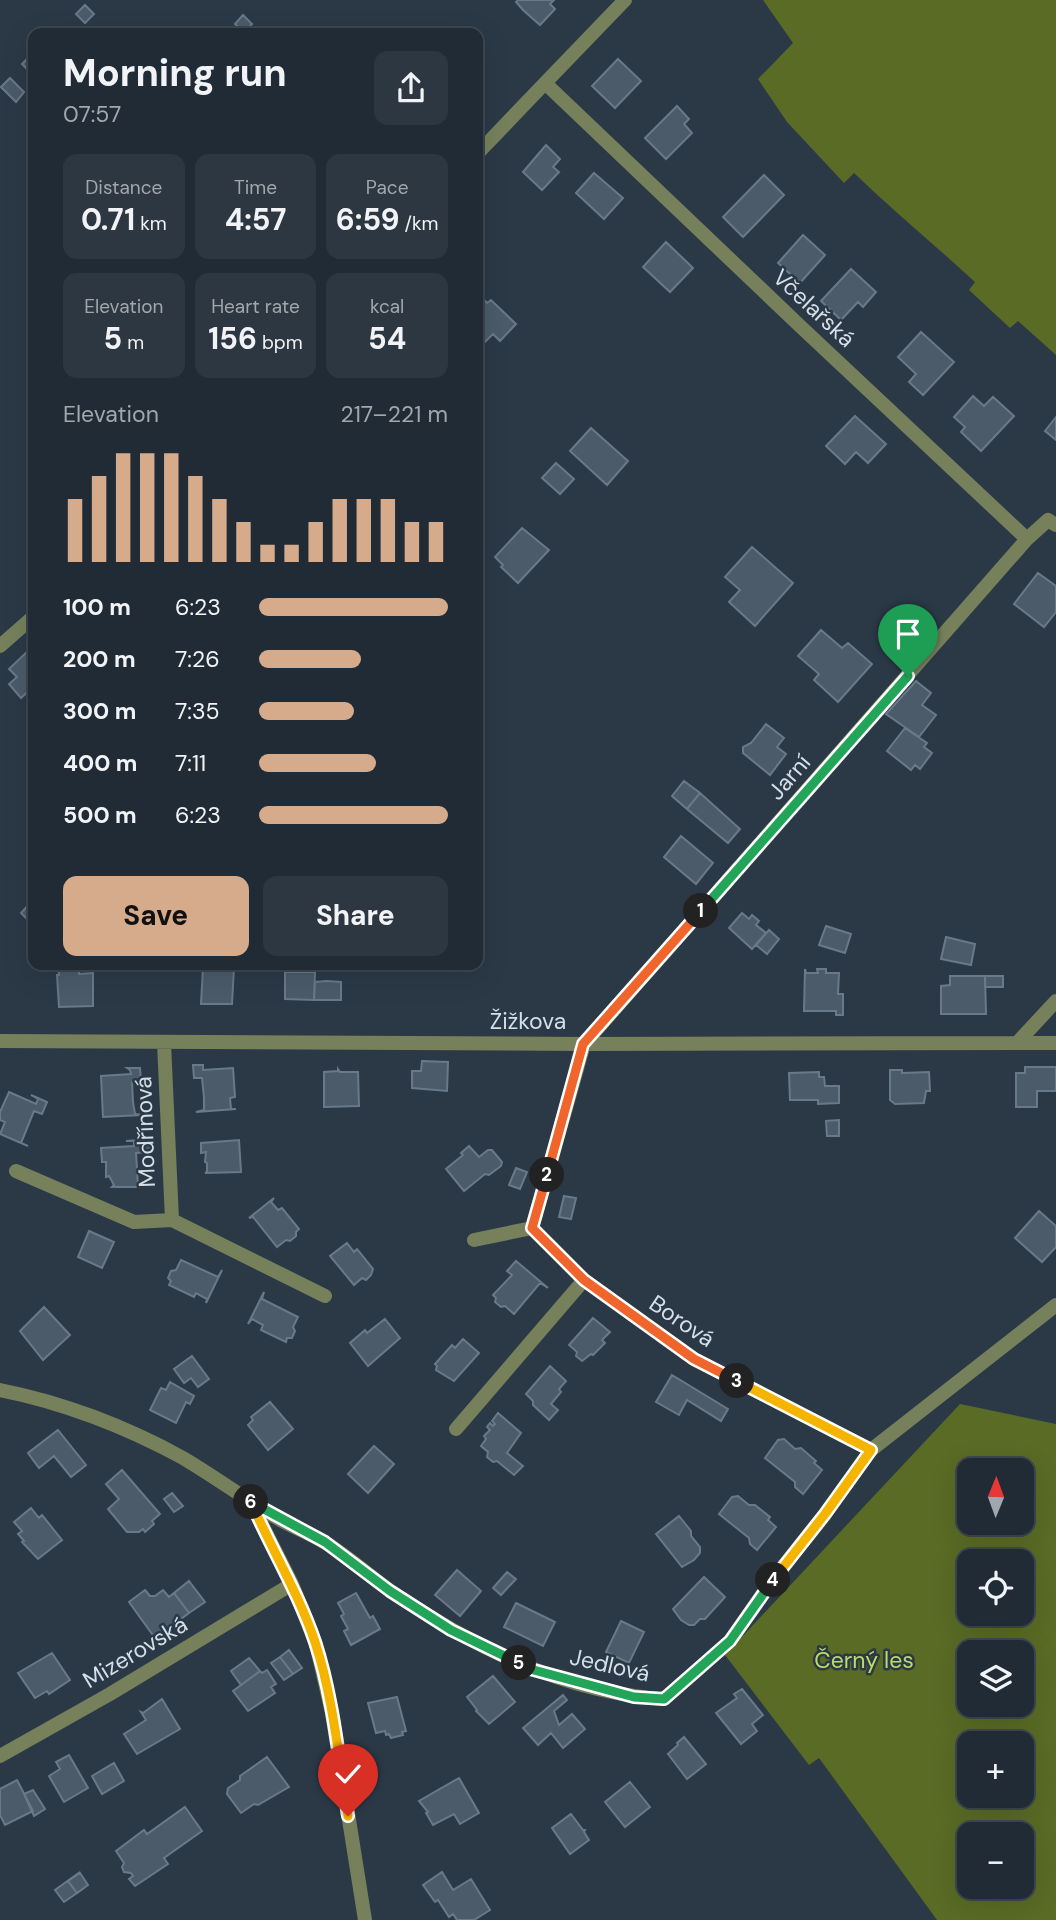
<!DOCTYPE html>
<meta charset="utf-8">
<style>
:root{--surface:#202b35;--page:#2d3741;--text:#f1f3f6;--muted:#a2a7ad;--line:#3d4750;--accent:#d6ab8b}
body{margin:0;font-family:"DM Sans",sans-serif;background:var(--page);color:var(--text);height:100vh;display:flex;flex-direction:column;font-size:26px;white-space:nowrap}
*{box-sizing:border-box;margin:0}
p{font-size:23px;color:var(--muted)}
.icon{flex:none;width:38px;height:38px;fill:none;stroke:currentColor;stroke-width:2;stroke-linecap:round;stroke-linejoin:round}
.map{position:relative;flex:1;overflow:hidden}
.panel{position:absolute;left:28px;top:28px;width:455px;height:942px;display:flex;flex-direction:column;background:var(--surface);border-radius:14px;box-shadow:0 7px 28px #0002,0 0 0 2px var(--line)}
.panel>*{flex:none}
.needle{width:46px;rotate:1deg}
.fabs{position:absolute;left:957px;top:1458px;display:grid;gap:14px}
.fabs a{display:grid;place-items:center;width:77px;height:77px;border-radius:14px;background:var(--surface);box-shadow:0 7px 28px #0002,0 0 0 2px var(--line);font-size:35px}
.pin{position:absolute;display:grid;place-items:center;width:60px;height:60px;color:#fff;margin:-72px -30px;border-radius:50% 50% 50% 0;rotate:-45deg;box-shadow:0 0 7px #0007}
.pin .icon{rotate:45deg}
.km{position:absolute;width:35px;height:35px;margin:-18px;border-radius:50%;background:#222;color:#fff;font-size:19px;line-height:35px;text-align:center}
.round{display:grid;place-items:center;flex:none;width:74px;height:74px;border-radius:14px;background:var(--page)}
.overview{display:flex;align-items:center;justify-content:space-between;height:119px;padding:0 35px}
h1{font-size:38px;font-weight:700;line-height:52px}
.stats{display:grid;grid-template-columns:repeat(3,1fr);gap:10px;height:119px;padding:7px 35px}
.stats div{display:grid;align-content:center;border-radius:14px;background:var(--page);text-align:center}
.stats b{font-size:30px;font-weight:700}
.stats small{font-size:19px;font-weight:400}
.stats p{font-size:19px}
.chart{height:196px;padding:14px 35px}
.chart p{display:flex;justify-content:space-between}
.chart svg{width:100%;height:126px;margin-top:7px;stroke:var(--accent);stroke-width:6}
.primary-button{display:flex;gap:14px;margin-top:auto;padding:14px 35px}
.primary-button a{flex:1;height:80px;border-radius:14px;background:var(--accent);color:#111;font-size:28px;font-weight:700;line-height:80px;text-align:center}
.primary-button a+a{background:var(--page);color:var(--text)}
ul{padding:0 35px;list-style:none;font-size:23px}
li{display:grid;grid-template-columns:112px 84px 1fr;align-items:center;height:52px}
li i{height:18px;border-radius:9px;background:var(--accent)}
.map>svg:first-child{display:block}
.forest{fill:#5a6b25;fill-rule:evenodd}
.building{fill:#4b5b6a;stroke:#697988;stroke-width:2}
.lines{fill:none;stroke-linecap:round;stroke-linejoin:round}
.street{stroke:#76815c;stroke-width:14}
.split-1-casing{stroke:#fff;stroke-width:14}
.split-2-casing{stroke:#fff;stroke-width:14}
.split-3-casing{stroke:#fff;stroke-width:14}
.split-4-casing{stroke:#fff;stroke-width:14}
.split-5-casing{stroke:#fff;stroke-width:14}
.split-6-casing{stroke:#fff;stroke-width:14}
.split-7-casing{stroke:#fff;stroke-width:14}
.split-1{stroke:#22a559;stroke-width:9}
.split-2{stroke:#f0652b;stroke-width:9}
.split-3{stroke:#f0652b;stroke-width:9}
.split-4{stroke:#f5b400;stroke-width:9}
.split-5{stroke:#22a559;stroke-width:9}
.split-6{stroke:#22a559;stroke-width:9}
.split-7{stroke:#f5b400;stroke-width:9}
.labels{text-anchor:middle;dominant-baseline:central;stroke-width:5;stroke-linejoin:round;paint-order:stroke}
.street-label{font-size:23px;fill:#d6dfe8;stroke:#2b3947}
.park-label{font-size:23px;fill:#bcdb62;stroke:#2b3947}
</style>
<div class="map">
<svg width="1056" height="1920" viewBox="0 0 1056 1920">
<rect width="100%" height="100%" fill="#2b3947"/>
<path class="forest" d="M 763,0 L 1056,0 L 1056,355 L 1018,321 L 1010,328 L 969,290 L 975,282 C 935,245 893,211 854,173 L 844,183 L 787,122 L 758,79 L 793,43 Z
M 960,1404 L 1056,1424 L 1056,1920 L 937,1920 L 819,1758 L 809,1765 L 725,1655 ZM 970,1470 L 1022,1470 L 1022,1522 L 970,1522 ZM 970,1561 L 1022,1561 L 1022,1614 L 970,1614 ZM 970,1652 L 1022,1652 L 1022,1704 L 970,1704 ZM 970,1743 L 1022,1743 L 1022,1796 L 970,1796 ZM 970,1834 L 1022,1834 L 1022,1886 L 970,1886 Z"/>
<path class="building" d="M 518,0 L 554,0 L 550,4 L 555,9 L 540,25 L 523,10 L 516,2 Z
M 85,5 L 94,14 L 85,23 L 76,14 Z
M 243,15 L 252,24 L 244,33 L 235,24 Z
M 31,55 L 33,57 L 33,75 L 22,64 Z
M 618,59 L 641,81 L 615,108 L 592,86 Z
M 10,78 L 24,92 L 16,102 L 1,87 Z
M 677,106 L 689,119 L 684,124 L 692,133 L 666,159 L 645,138 Z
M 546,145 L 560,159 L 553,167 L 559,172 L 542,190 L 523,172 Z
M 594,173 L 623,198 L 604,219 L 576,193 Z
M 764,175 L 784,195 L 743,237 L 723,217 Z
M 803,235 L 825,255 L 800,283 L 778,263 Z
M 666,242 L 693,268 L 670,292 L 643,267 Z
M 851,269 L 876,292 L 863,307 L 858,302 L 841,320 L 821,301 Z
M 478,294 L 487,303 L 491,300 L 516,324 L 500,341 L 493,334 L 485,342 L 478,340 Z
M 921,332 L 954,362 L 923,395 L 909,382 L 916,374 L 898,357 Z
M 973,396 L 984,406 L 993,397 L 1014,416 L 981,451 L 961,432 L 965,427 L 954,417 Z
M 855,416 L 886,444 L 868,463 L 856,452 L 845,464 L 826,446 Z
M 1056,417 L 1056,440 L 1045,431 Z
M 591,428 L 628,461 L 607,485 L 570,451 Z
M 556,463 L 574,479 L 560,494 L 542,478 Z
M 522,528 L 549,550 L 518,583 L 501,567 L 503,565 L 495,557 Z
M 752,547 L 793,583 L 755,626 L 729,602 L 740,590 L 725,577 Z
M 1038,573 L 1056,586 L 1056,612 L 1044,627 L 1014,604 Z
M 821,630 L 842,648 L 848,643 L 872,664 L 838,702 L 814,680 L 819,674 L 798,656 Z
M 33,646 L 33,687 L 21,698 L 9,684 L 17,677 L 9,669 Z
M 916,681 L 931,693 L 922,705 L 936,715 L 919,737 L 886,714 Z
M 766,724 L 784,738 L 777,747 L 786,754 L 770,775 L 743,753 L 743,747 L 751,743 Z
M 905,728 L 927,743 L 924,747 L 932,753 L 920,769 L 915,765 L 911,770 L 887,751 Z
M 684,781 L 700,793 L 687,809 L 672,796 Z
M 700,793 L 740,829 L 728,843 L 687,809 Z
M 681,836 L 713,863 L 696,884 L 664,857 Z
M 32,901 L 33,903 L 33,925 L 21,913 Z
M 742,913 L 749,919 L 752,915 L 759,921 L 756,925 L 766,933 L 752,949 L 729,928 Z
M 826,926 L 851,934 L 845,953 L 819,945 Z
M 769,930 L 779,939 L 767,954 L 756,945 Z
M 946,937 L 975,944 L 971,965 L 941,959 Z
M 79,965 L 79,974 L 93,973 L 93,1006 L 59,1007 L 57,975 L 59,975 L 58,966 Z
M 203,967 L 234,967 L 232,1004 L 201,1004 Z
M 805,969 L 806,973 L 818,973 L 817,969 L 826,969 L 826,973 L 839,973 L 838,994 L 843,994 L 843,1015 L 836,1015 L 836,1011 L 804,1011 Z
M 285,972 L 315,972 L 314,1000 L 285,999 Z
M 950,976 L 985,976 L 986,1014 L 941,1014 L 941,986 L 950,985 Z
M 985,976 L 1003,976 L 1003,987 L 985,987 Z
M 326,981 L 341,982 L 341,1000 L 314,1000 L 315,982 Z
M 422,1061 L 448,1062 L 447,1091 L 412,1088 L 412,1071 L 421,1071 Z
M 193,1065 L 203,1065 L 203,1070 L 233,1068 L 235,1097 L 230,1098 L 231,1109 L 236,1109 L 196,1112 L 204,1110 L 204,1098 L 202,1078 L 194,1078 Z
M 1025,1067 L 1056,1067 L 1056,1091 L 1037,1091 L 1037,1107 L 1016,1107 L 1016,1073 L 1025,1073 Z
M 127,1068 L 140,1068 L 141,1081 L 132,1081 L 133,1102 L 135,1114 L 143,1115 L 103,1117 L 101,1076 L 131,1074 L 130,1070 Z
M 338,1069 L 340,1072 L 358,1072 L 359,1106 L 324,1107 L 324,1072 L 338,1071 Z
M 890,1070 L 902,1070 L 902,1073 L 929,1072 L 930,1091 L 926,1091 L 924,1103 L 895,1104 L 890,1100 Z
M 819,1072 L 819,1077 L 824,1077 L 825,1086 L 839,1086 L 839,1103 L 818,1104 L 818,1100 L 790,1100 L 789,1073 Z
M 9,1092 L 36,1104 L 38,1099 L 31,1095 L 47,1102 L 42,1114 L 34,1111 L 21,1143 L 28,1146 L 0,1134 L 5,1122 L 0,1120 L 0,1112 Z
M 839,1120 L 839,1136 L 827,1136 L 826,1121 Z
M 150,1139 L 151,1152 L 136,1153 L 138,1186 L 143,1187 L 112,1187 L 114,1185 L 109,1176 L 106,1177 L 106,1162 L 102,1162 L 101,1148 L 134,1146 L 134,1141 L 126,1141 Z
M 239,1140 L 241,1172 L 205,1173 L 207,1172 L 207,1163 L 205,1162 L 206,1152 L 201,1153 L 201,1143 Z
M 469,1146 L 479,1157 L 488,1150 L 492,1150 L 502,1162 L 501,1166 L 489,1175 L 485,1174 L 464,1191 L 446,1169 L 463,1155 L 461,1153 Z
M 516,1168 L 527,1172 L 520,1189 L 509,1185 Z
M 564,1196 L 576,1198 L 571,1219 L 559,1217 Z
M 274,1198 L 271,1202 L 278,1210 L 282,1208 L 299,1229 L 296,1232 L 296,1236 L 290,1241 L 286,1240 L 277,1247 L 253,1217 L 249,1218 Z
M 1039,1211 L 1056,1226 L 1056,1247 L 1042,1262 L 1015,1238 Z
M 89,1231 L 114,1242 L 102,1268 L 78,1257 Z
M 347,1243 L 354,1252 L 357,1249 L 373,1269 L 371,1275 L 366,1280 L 362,1278 L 354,1285 L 330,1256 Z
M 181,1260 L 218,1277 L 222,1270 L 206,1303 L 207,1299 L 196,1293 L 194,1297 L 169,1285 L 171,1281 L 168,1278 L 171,1271 L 176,1270 Z
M 516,1261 L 548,1288 L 540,1283 L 514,1314 L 505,1306 L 501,1307 L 495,1302 L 496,1298 L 493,1295 L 512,1275 L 507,1271 Z
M 264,1292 L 262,1299 L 298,1317 L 293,1327 L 295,1331 L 292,1338 L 287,1338 L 286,1342 L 261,1330 L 263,1325 L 252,1319 L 248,1324 Z
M 44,1307 L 70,1335 L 43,1360 L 20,1331 Z
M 593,1318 L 610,1332 L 602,1340 L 605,1343 L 593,1355 L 591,1354 L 582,1361 L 576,1356 L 577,1352 L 569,1345 Z
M 385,1319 L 400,1338 L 368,1366 L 350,1343 L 365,1330 L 367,1333 Z
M 463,1339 L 479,1353 L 454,1381 L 436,1370 L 437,1366 L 435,1364 L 452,1345 L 455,1348 Z
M 192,1356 L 209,1379 L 198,1387 L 191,1378 L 184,1383 L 174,1369 Z
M 550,1366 L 566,1381 L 559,1389 L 561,1392 L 551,1404 L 558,1410 L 549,1420 L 533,1405 L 533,1401 L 526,1394 Z
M 672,1375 L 728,1409 L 721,1421 L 687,1400 L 679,1415 L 656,1402 Z
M 170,1382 L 194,1396 L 190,1404 L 186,1402 L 176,1423 L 150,1410 L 161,1388 L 166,1390 Z
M 270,1402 L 293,1429 L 268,1450 L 248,1425 L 253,1420 L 251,1417 Z
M 498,1413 L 521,1433 L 507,1453 L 523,1466 L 514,1475 L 497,1461 L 493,1462 L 487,1457 L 488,1452 L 481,1446 L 486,1439 L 484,1436 L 490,1430 L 487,1427 L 490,1423 L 493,1426 L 495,1424 L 492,1421 Z
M 58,1430 L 86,1465 L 71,1477 L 54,1456 L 39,1468 L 28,1453 Z
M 784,1439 L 795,1449 L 801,1448 L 816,1461 L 814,1463 L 822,1470 L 803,1494 L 795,1487 L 795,1482 L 765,1458 L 778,1440 Z
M 374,1446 L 394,1464 L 368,1493 L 348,1474 Z
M 122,1470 L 160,1514 L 152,1521 L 154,1524 L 145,1532 L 143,1529 L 139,1532 L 127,1532 L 108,1509 L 119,1499 L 106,1484 Z
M 172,1493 L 183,1506 L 174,1512 L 164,1499 Z
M 738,1496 L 749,1505 L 755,1505 L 770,1517 L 768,1520 L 776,1527 L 757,1550 L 750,1544 L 749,1538 L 719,1514 L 732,1497 Z
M 31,1508 L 39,1518 L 42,1515 L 62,1540 L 38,1559 L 22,1542 L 24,1541 L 18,1534 L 22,1531 L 14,1522 Z
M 679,1516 L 691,1531 L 691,1536 L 700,1547 L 700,1553 L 694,1560 L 682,1567 L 656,1534 Z
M 457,1570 L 481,1591 L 460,1616 L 435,1595 Z
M 507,1572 L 516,1579 L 501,1595 L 493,1588 Z
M 704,1577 L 725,1597 L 705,1619 L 700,1619 L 694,1625 L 689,1625 L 681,1620 L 673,1609 Z
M 189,1581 L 205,1602 L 189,1613 L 174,1593 Z
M 145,1590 L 150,1596 L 155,1596 L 163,1590 L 169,1597 L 174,1593 L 189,1613 L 155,1638 L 129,1602 Z
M 356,1593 L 370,1618 L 373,1616 L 380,1629 L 351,1645 L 344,1631 L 348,1629 L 341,1616 L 344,1614 L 338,1603 Z
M 516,1603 L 555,1622 L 543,1646 L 504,1627 Z
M 621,1621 L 644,1632 L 629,1663 L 606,1652 Z
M 289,1650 L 302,1668 L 293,1674 L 280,1657 Z
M 52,1653 L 70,1680 L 49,1694 L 47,1691 L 35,1698 L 18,1673 Z
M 280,1657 L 293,1674 L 284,1680 L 271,1663 Z
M 249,1658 L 260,1671 L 241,1685 L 231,1671 Z
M 267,1670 L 276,1684 L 271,1687 L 275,1693 L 248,1711 L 233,1691 L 260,1671 L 262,1673 Z
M 493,1676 L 515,1702 L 489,1724 L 476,1711 L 477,1710 L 467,1697 Z
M 742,1689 L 763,1715 L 752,1724 L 757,1731 L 741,1744 L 716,1713 L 737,1698 L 734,1694 Z
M 563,1695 L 567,1700 L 554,1711 L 559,1725 L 572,1714 L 585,1729 L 563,1748 L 551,1733 L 538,1745 L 523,1728 Z
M 397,1697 L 406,1731 L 402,1732 L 403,1735 L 391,1738 L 389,1734 L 386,1735 L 385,1731 L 376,1733 L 368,1703 Z
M 162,1699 L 180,1729 L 137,1754 L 124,1734 L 146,1720 L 141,1712 L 143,1713 Z
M 684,1737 L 706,1764 L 687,1779 L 668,1754 L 678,1745 L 677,1743 Z
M 69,1755 L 88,1788 L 64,1802 L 49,1776 L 60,1769 L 56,1762 Z
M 267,1757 L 289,1787 L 258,1805 L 254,1804 L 241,1813 L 227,1794 L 228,1788 L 240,1780 L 240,1776 Z
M 114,1763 L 124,1781 L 102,1794 L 92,1776 Z
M 459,1778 L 479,1813 L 460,1824 L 454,1814 L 433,1825 L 426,1813 L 428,1812 L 419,1801 Z
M 17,1780 L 33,1811 L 5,1825 L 0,1815 L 0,1789 Z
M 630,1782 L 650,1807 L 625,1827 L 605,1802 Z
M 33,1790 L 45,1809 L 34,1816 L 24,1794 Z
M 185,1807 L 202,1831 L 164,1858 L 168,1864 L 135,1886 L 129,1879 L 133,1876 L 131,1873 L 124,1872 L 122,1867 L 124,1863 L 116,1851 L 144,1830 L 147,1834 Z
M 571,1814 L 583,1830 L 585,1830 L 584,1832 L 589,1840 L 570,1854 L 552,1828 Z
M 80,1872 L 68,1881 L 77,1893 L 64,1902 L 55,1890 Z
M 442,1872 L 453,1890 L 471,1879 L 490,1910 L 474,1920 L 457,1920 L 453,1914 L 449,1917 L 438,1900 L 435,1902 L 423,1885 Z
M 80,1873 L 88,1885 L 77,1893 L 68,1881 Z"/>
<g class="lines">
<path class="street" d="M 545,83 L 625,0
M 478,153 L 545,83 L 800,326 L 1027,539
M 0,646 L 33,617
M 0,1041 L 584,1044 L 1056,1043
M 1017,1043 L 1056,1001
M 16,1171 L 134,1222 L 172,1220 L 164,1043
M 172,1220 L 325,1296
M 474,1240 L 532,1228
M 0,1390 C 62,1402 127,1427 183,1458 C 215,1477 245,1499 277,1518 C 292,1527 309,1533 324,1542 C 348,1556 369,1576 392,1592 C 473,1647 565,1693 664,1699 L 730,1641 L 773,1579 L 825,1514 L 871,1450 L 1056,1305
M 456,1429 L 584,1280
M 871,1450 L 694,1359 L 584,1280 L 532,1228 L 584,1044 L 1027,539 L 1048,520 L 1056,525
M 251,1503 L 292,1584 L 316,1644 L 332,1713 L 365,1920
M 0,1756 L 110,1694 L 292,1584"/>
</g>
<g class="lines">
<defs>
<path id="split-1" d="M 701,911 L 908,676"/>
<path id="split-2" d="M 547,1175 L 583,1044 L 701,911"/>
<path id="split-3" d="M 547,1175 L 532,1228 L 584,1280 L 694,1359 L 737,1381"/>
<path id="split-4" d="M 737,1381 L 871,1450 L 825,1514 L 773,1580"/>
<path id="split-5" d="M 519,1663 L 530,1669 L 634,1697 L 664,1699 L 730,1641 L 773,1580"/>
<path id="split-6" d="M 251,1502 L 325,1542 L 390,1591 L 451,1630 L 519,1663"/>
<path id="split-7" d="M 251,1502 C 271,1548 299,1594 315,1642 C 333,1696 339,1761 348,1816"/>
</defs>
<use href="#split-1" class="split-1-casing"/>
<use href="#split-2" class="split-2-casing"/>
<use href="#split-3" class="split-3-casing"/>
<use href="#split-4" class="split-4-casing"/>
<use href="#split-5" class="split-5-casing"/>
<use href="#split-6" class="split-6-casing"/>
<use href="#split-7" class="split-7-casing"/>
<use href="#split-1" class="split-1"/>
<use href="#split-2" class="split-2"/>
<use href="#split-3" class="split-3"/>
<use href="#split-4" class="split-4"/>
<use href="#split-5" class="split-5"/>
<use href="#split-6" class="split-6"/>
<use href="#split-7" class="split-7"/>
</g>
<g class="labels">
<g class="street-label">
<text transform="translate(814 308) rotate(43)">Včelařská</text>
<text transform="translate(789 777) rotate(-49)">Jarní</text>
<text x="528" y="1021">Žižkova</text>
<text transform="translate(145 1132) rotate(-92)">Modřínová</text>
<text transform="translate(682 1321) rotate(34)">Borová</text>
<text transform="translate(135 1652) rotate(-31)">Mizerovská</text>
<text transform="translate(610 1665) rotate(13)">Jedlová</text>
</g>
<g class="park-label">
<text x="864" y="1660">Černý les</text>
</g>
</g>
</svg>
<div class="fabs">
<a><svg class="needle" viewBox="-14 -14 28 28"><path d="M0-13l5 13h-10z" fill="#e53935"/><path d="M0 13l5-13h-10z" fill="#a2a7ad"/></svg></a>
<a><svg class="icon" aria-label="locate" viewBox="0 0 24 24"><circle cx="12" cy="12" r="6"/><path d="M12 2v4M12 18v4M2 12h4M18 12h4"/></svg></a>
<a><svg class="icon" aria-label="layers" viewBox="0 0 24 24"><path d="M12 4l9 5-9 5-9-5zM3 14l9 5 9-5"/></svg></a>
<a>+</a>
<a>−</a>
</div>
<div class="pin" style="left:908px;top:676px;background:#1e9e55"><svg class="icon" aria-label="arrive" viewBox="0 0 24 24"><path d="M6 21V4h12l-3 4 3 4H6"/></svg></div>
<div class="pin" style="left:348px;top:1816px;background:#d93025"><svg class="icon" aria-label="check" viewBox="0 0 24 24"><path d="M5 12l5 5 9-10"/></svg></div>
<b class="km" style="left:701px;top:911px">1</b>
<b class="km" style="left:547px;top:1175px">2</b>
<b class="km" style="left:737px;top:1381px">3</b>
<b class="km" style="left:773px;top:1580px">4</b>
<b class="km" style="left:519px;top:1663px">5</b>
<b class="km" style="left:251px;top:1502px">6</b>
<section class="panel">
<div class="overview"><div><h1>Morning run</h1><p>07:57</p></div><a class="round"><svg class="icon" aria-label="share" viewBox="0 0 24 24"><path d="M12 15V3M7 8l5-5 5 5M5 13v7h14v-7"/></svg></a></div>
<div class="stats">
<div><p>Distance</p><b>0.71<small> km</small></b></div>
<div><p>Time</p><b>4:57</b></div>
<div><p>Pace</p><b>6:59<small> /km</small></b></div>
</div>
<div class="stats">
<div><p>Elevation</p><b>5<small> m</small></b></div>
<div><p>Heart rate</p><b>156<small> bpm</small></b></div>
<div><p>kcal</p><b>54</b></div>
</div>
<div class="chart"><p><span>Elevation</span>217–221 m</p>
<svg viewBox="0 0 160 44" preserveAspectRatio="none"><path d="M5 44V22M15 44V14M25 44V6M35 44V6M45 44V6M55 44V14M65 44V22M75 44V30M85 44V38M95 44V38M105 44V30M115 44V22M125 44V22M135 44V22M145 44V30M155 44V30"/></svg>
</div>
<ul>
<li><b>100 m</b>6:23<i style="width:100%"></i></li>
<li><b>200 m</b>7:26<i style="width:54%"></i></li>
<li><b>300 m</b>7:35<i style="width:50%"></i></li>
<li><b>400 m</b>7:11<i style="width:62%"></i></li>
<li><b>500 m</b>6:23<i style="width:100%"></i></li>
</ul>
<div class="primary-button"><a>Save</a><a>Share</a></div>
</section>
</div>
